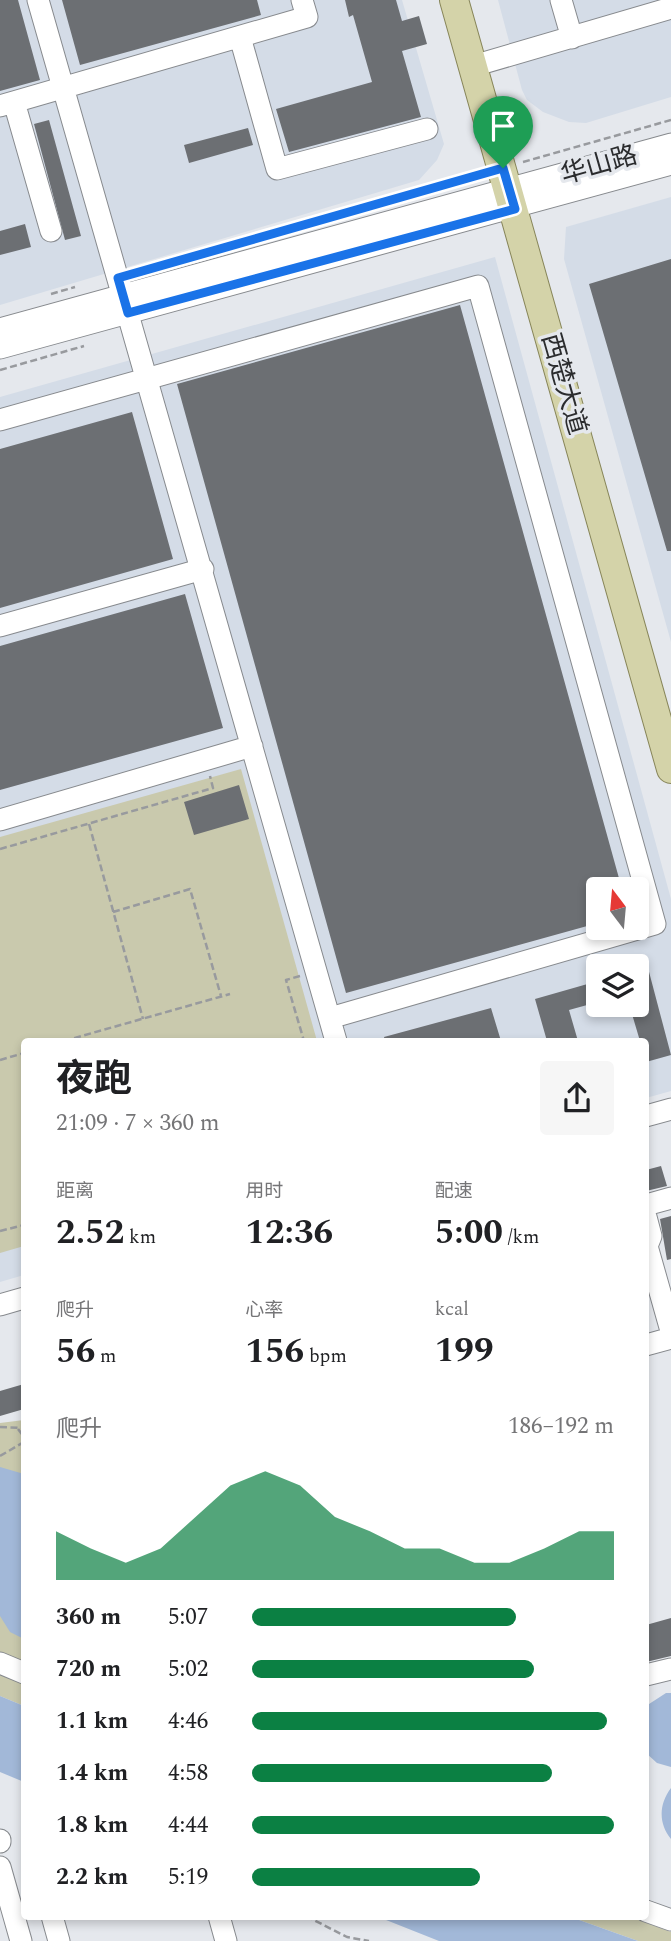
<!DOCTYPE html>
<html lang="zh">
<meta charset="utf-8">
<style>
:root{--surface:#fff;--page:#f6f6f6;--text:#202124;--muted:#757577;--accent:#0b8043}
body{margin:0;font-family:Spectral,"Noto Sans SC",serif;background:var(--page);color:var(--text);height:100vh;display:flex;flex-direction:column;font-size:26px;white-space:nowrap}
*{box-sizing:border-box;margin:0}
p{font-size:23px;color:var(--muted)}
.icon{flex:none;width:38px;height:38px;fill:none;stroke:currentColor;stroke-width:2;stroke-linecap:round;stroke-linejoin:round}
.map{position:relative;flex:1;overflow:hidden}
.panel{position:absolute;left:21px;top:1038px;width:628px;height:882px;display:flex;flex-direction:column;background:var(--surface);border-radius:7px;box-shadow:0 4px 10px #0003}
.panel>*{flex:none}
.needle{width:46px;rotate:344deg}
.buttons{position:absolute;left:586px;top:877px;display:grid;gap:14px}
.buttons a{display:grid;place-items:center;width:63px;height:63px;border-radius:7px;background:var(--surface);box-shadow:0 4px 10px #0003;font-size:35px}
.pin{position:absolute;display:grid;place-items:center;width:60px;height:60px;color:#fff;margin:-72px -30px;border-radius:50% 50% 50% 0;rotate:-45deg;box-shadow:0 0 7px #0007}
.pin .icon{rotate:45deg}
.round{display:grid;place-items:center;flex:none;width:74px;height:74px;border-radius:7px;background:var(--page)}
.summary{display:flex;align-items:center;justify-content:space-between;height:119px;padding:0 35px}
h1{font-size:38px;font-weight:700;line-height:52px}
.stats{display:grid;grid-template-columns:repeat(3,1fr);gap:10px;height:119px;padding:7px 35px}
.stats div{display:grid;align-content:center}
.stats b{font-size:35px;font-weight:700}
.stats small{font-size:19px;font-weight:400}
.stats p{font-size:19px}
.chart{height:196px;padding:14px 35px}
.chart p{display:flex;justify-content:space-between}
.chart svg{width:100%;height:126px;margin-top:7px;fill:var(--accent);opacity:.7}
ul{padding:0 35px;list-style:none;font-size:23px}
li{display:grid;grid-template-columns:112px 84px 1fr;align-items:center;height:52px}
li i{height:18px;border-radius:9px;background:var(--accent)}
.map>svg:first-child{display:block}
.built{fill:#d4dce7;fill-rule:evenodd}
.green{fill:#c9c9ad}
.water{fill:#a2b8d8}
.building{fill:#6c6f73}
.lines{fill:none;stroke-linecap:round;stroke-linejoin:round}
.minor-casing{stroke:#878a8e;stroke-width:23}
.major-casing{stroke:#878559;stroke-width:30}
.path{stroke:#989a9e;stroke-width:2.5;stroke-dasharray:7 3.5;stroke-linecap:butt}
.minor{stroke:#fff;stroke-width:21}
.major{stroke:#d4d3a9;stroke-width:28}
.route-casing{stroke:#fff;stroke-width:14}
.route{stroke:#1a73e8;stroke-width:9}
.labels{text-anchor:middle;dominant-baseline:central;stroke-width:7;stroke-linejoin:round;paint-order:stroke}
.street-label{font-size:26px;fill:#2b2c2e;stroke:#e5e8ed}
</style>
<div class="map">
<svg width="671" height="1941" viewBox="0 0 671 1941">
<rect width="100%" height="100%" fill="#e5e8ed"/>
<path class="built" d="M 0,0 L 402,0 L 444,144 L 437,160 L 419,180 L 0,305 Z
M 498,0 L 671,0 L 671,97 L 586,123 L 569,122 L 543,112 L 527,100 L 522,90 Z
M 671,197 L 671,642 L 564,259 L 566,227 Z
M 495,257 L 671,899 L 671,1091 L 646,1098 L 646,1041 L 24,1041 L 24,1275 L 0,1282 L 0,397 ZM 598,889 L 637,889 L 637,928 L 598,928 ZM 598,966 L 637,966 L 637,1004 L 598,1004 Z"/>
<path class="green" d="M 241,769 L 317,1041 L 24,1041 L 24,1246 L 0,1253 L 0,837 Z
M 24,1420 L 24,1662 L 0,1653 L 0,1423 Z
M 0,1671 L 24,1680 L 24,1706 L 0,1696 Z
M 568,1916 L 628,1916 L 671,1932 L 671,1941 L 638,1941 Z"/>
<path class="water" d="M 0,1467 L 24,1474 L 24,1639 L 10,1632 L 0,1616 Z
M 666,1693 L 671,1693 L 671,1767 L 657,1763 L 646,1753 L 646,1706 Z
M 0,1696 L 24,1706 L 24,1782 L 0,1772 Z
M 671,1788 L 671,1839 C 658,1823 659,1804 671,1788 Z
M 376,1916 L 568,1916 L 638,1941 L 439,1941 Z"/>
<path class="building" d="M 0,0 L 18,0 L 40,80 L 0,91 Z
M 62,0 L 257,0 L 261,15 L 80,65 Z
M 345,0 L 396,0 L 402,21 L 419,16 L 427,44 L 402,51 L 421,117 L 289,152 L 276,109 L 372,82 L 353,15 L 349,17 Z
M 49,120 L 81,236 L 65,240 L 34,124 Z
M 248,128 L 253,145 L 189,163 L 184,145 Z
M 25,224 L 31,247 L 0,255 L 0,231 Z
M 671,259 L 671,551 L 667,551 L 589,284 Z
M 460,305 L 622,889 L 598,889 L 598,923 L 346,993 L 177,384 Z
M 132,412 L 173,559 L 0,608 L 0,449 Z
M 185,594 L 223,728 L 0,790 L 0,646 Z
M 239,785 L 249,819 L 194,835 L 184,802 Z
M 648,968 L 671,1055 L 646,1062 L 646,1041 L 640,1041 L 629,1004 L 637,1004 L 637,971 Z
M 598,981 L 598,1002 L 569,1010 L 578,1041 L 547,1041 L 535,999 Z
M 491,1008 L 501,1041 L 385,1041 L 384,1037 Z
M 661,1166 L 667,1186 L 646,1191 L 646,1170 Z
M 671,1216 L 671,1259 L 667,1260 L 660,1219 Z
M 24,1384 L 24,1409 L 0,1416 L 0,1391 Z
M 671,1618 L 671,1656 L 646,1662 L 646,1625 Z"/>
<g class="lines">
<defs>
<path id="minor" d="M 38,0 L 336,1041
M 561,0 L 572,38
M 240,37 L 277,169 L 427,129
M 473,66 L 671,8
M 14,102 L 51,231
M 0,106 L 307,17 L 302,0
M 0,329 L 671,144
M 0,348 L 671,164
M 0,420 L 478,286 L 655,924 L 330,1018
M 0,626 L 203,569
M 0,820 L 252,746
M 646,1116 L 671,1109
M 646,1205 L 671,1198
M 646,1217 L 651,1236 L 647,1246 L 671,1331
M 0,1305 L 24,1298
M 646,1345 L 671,1338
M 0,1663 L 24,1673
M 646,1675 L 671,1669
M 0,1840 L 0,1842
M 0,1867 L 21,1941
M 646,1911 L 671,1920
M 52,1916 L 59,1941
M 219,1916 L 226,1941"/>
<path id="major" d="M 454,0 L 671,769"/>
</defs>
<use href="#minor" class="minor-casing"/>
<use href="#major" class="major-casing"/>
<path class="path" d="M 523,162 L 671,120
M 338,215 L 479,175
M 51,294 L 75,287
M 0,370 L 84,346
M 89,824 L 143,1019
M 0,849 L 213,788 L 210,776
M 113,912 L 190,889 L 221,996
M 300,976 L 286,980 L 304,1041
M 64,1041 L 230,994
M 0,1060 L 24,1053
M 0,1231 L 24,1225
M 0,1427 L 24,1428
M 18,1429 L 24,1437
M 0,1456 L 24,1442
M 306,1916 L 347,1937 L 369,1941"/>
<use href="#minor" class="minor"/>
<use href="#major" class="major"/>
</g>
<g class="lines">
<defs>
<path id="route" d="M 503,168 L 515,209 L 128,313 L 118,278 Z"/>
</defs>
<use href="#route" class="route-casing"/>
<use href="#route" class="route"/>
</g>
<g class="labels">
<g class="street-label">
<text transform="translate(599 165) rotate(-16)">华山路</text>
<text transform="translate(564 384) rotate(74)">西楚大道</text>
</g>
</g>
</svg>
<div class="buttons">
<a><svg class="needle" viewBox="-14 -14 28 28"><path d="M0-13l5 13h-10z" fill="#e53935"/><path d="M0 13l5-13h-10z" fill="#757577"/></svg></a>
<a><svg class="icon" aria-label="layers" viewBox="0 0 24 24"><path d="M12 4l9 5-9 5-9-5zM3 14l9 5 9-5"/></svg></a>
</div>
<div class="pin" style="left:503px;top:168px;background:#1e9e55"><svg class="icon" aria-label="arrive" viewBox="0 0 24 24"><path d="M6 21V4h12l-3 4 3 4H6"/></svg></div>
<section class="panel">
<div class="summary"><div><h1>夜跑</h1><p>21:09 · 7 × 360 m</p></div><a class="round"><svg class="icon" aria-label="share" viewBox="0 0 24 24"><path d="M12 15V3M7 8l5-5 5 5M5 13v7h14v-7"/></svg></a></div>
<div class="stats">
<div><p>距离</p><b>2.52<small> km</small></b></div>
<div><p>用时</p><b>12:36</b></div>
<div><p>配速</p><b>5:00<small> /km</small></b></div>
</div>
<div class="stats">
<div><p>爬升</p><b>56<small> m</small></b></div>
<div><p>心率</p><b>156<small> bpm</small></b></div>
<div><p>kcal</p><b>199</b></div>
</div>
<div class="chart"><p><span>爬升</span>186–192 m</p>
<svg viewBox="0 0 160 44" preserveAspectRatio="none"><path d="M0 44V27L10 33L20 38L30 33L40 22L50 11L60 6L70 11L80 22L90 27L100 33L110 33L120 38L130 38L140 33L150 27L160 27V44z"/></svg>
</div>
<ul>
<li><b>360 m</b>5:07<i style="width:73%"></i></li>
<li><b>720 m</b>5:02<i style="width:78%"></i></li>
<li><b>1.1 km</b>4:46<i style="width:98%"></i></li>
<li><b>1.4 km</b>4:58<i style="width:83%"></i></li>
<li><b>1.8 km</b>4:44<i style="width:100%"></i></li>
<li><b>2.2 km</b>5:19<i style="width:63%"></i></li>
</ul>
</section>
</div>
